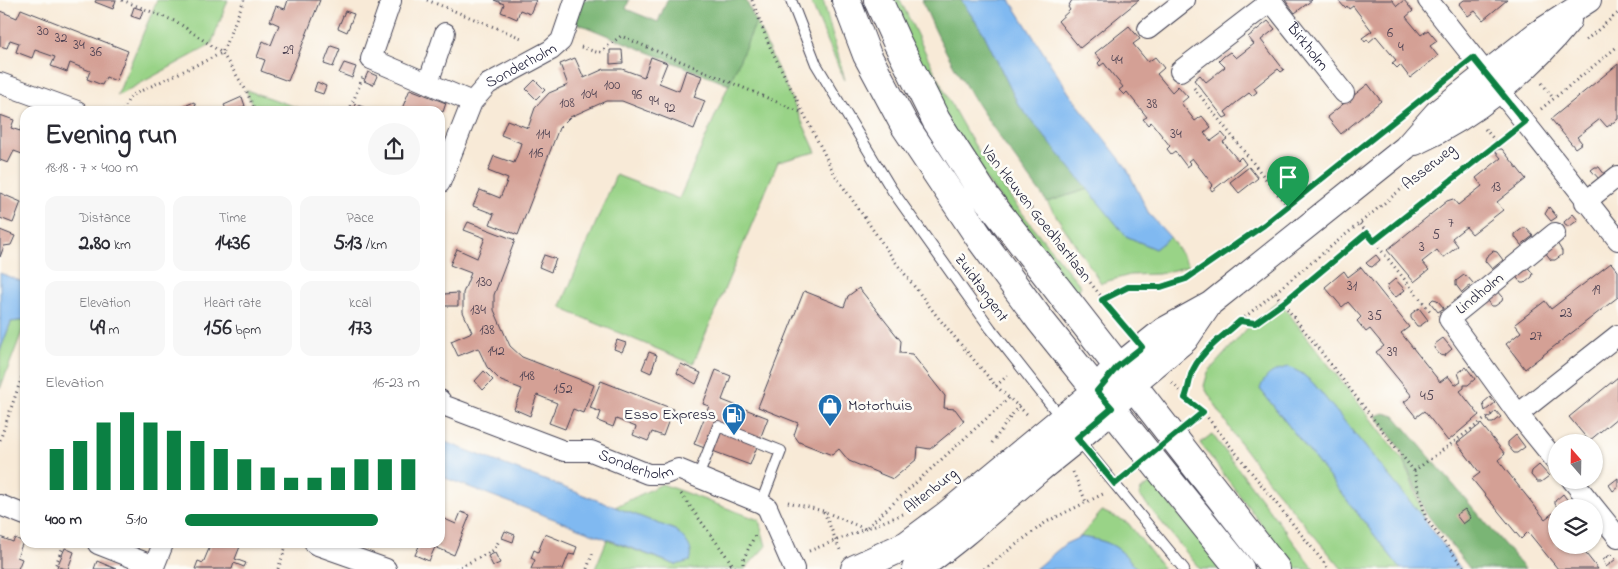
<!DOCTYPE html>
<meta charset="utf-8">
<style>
:root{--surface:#fff;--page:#f7f7f7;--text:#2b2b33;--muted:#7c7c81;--accent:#0b8043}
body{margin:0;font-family:"Indie Flower",sans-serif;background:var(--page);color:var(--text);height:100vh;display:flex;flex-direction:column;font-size:19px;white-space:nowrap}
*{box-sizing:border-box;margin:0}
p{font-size:16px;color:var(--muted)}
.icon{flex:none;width:28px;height:28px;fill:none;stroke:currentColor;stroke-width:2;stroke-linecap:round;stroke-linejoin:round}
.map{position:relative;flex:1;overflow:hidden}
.sheet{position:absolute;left:20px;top:106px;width:425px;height:442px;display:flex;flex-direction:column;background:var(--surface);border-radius:15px;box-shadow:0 1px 4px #0004}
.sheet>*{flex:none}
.needle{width:32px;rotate:340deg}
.fabs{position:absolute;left:1548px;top:434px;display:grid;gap:10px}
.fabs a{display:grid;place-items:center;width:55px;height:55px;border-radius:50%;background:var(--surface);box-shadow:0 1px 4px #0004;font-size:25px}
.pin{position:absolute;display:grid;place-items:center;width:42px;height:42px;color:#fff;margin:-51px -21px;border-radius:50% 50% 50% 0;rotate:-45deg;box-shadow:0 0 5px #0007}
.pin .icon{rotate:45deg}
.round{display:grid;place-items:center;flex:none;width:52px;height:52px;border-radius:26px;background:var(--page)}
.headline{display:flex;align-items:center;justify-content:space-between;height:85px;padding:0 25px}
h1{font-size:28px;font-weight:700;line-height:38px}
.metrics{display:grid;grid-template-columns:repeat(3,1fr);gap:8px;height:85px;padding:5px 25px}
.metrics div{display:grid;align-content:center;border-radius:12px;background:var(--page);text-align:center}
.metrics b{font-size:21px;font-weight:700}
.metrics small{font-size:14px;font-weight:400}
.metrics p{font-size:14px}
.chart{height:140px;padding:10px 25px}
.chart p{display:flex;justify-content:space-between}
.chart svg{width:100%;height:90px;margin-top:5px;stroke:var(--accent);stroke-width:6}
ul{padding:0 25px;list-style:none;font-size:16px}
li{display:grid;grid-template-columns:80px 60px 1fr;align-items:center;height:38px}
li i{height:12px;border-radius:6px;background:var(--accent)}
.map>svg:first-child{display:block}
.green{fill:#99d387;stroke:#5e7a61}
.forest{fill:#7ab574;stroke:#4e6c58}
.water{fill:#80b9f1;stroke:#516e96}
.building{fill:#d4a095}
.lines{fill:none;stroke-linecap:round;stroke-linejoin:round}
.service-casing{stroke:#424052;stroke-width:12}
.minor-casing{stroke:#424052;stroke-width:22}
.tertiary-casing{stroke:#424052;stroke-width:26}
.secondary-casing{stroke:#424052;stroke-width:30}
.path{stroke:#424052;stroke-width:3;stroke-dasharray:1 4;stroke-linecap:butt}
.service{stroke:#fff;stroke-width:10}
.minor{stroke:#fff;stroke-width:20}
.tertiary{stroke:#fff;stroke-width:24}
.secondary{stroke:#fff;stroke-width:28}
.route-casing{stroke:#fff;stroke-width:10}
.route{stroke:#0b8043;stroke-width:6}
.labels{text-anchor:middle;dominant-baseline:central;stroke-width:5;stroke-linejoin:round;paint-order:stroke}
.number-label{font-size:14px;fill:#4e4252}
.street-label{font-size:16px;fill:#22223b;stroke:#fdfcf7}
.poi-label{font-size:16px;fill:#22223b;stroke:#fdfcf7;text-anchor:start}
</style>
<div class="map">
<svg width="1618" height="569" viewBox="0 0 1618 569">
<rect width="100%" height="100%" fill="#fdfcf7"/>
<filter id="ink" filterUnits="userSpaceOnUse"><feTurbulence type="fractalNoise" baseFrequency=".02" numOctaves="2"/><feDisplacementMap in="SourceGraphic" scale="10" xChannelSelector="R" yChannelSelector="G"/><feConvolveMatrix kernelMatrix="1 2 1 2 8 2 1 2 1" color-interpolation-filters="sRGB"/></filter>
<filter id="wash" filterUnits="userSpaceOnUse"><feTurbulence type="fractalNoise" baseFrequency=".0096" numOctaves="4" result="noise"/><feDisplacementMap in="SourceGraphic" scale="20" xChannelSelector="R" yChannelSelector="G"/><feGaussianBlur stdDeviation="1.12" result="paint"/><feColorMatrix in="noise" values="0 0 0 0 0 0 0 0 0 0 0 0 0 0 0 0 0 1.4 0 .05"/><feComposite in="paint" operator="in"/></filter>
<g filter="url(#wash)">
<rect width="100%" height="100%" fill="#f8ead7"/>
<path class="green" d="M 157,0 L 228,0 L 211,45 L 117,96 Z
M 810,0 L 823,0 L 845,80 L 840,70 Z
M 887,0 L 900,0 C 925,50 947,102 977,149 C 1008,197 1044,242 1081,286 L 1074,298 L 961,146 Z
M 756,22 L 816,152 L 778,162 L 693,364 L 567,311 L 561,306 L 616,175 L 679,199 Z
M 246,90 L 307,111 L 255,111 Z
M 1088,189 L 1126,236 L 1155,249 L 1170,237 L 1189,266 L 1159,274 L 1130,275 L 1101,283 L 1047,202 Z
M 1279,301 L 1405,463 L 1425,520 L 1313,383 L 1301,373 L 1260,389 L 1401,569 L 1342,569 L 1270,483 L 1234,435 L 1207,392 L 1204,386 L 1208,372 L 1253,322 Z
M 25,320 L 25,324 L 0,389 L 0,351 L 11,322 Z
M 1212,434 L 1314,569 L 1295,569 L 1200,443 Z
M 1151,483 L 1227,569 L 1200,569 L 1139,495 L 1141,490 Z
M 662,484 L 759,520 L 766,546 L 745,569 L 595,569 L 607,540 L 676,565 L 675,530 L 615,507 Z
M 1102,511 L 1128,523 L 1164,569 L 1137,569 C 1118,545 1110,541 1080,537 Z"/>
<path class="forest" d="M 574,0 L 629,0 L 626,9 L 658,22 L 667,0 L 746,0 L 756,22 L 729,85 L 567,19 Z
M 922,0 L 961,0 L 983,32 L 1018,104 L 1088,189 L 1047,202 C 1000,138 951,74 922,0 Z
M 1384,413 L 1395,416 L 1525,569 L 1470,569 L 1425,512 L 1400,449 L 1376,416 Z"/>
<path class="water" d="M 961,0 L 1010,0 L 1069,93 L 1126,167 L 1149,214 L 1170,237 L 1155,249 L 1126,236 L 1018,104 L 983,32 Z
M 0,273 L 25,283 L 25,320 L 11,322 L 0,351 Z
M 1289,367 L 1301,373 L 1313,383 L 1425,520 L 1461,569 L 1401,569 L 1260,389 C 1265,374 1274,370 1289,367 Z
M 440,440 L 675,530 C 684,538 695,548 690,561 L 676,565 L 440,476 Z
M 1080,537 C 1110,541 1118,545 1137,569 L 1035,569 L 1065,544 Z"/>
<g id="blocks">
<path class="building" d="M 96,0 L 116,0 L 113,9 L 95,2 Z
M 288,0 L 320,0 L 288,81 L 261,71 L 265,60 L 257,57 L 263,41 L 271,45 L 279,25 L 270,21 L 276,6 L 285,9 Z
M 494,0 L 536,0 L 530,14 L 520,10 L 517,19 L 501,12 L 504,4 Z
M 1072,0 L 1139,0 L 1080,48 L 1058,21 L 1070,10 L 1068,7 Z
M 1285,0 L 1312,0 L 1295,13 Z
M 1338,0 L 1392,0 L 1397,6 L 1404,0 L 1413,11 L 1406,17 L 1421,35 L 1428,30 L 1437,41 L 1430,46 L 1438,56 L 1410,78 L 1400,65 L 1397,68 L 1392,63 L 1396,60 L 1376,36 L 1369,42 L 1367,39 L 1365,42 L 1362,38 L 1372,31 L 1353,6 L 1349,9 L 1347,6 L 1345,8 Z
M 1464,0 L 1507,0 L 1483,20 L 1475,11 L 1468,16 L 1459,4 Z
M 134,7 L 143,10 L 140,19 L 131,16 Z
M 21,9 L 128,51 L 116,81 L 106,77 L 102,85 L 87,79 L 90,71 L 70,63 L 67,72 L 51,66 L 55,57 L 35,50 L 32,58 L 16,52 L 19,43 L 10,40 L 7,48 L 0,46 L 0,11 L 17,18 Z
M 345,11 L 354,14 L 347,32 L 338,28 Z
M 1268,21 L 1275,29 L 1261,40 L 1284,70 L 1281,72 L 1278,69 L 1254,88 L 1257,92 L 1252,96 L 1249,93 L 1237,102 L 1225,112 L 1228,116 L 1224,118 L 1194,80 L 1200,75 L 1206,82 L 1225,67 L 1219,61 L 1224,56 L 1230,52 L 1236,58 L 1254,44 L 1248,37 Z
M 1129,26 L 1140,39 L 1133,44 L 1148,62 L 1155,57 L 1164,68 L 1157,74 L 1172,92 L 1178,86 L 1188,97 L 1181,103 L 1195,121 L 1202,116 L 1211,127 L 1204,133 L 1211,141 L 1222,133 L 1227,139 L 1223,142 L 1238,160 L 1241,157 L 1246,164 L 1212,191 L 1210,188 L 1213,185 L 1192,158 L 1188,161 L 1191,164 L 1187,167 L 1175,151 L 1171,154 L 1167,149 L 1170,146 L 1151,122 L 1148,125 L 1143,119 L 1147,117 L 1127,92 L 1124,95 L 1119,90 L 1123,87 L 1113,75 L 1104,63 L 1100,66 L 1098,63 L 1101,60 L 1095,53 Z
M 331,46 L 340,49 L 333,67 L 324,64 Z
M 610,50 L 622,50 L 623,63 L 610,64 Z
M 651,57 L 667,63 L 659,83 L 679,91 L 686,70 L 702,76 L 694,97 L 705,101 L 694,129 L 622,101 L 606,101 L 570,117 L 559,128 L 518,235 L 490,224 L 494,214 L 473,206 L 480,190 L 500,198 L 508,179 L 488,171 L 494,156 L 514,163 L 518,153 L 521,143 L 501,135 L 507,120 L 528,128 L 535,108 L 549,93 L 568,85 L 560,64 L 575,58 L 584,78 L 604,69 L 622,69 L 644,77 Z
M 344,63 L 356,67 L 352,78 L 339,73 Z
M 1618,64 L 1618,119 L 1607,127 L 1600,119 L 1577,137 L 1582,143 L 1575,148 L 1551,119 Z
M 368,72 L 377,76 L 373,85 L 364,81 Z
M 535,80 L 545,90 L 536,99 L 526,89 Z
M 317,82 L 326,86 L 323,94 L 314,91 Z
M 1368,84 L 1381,101 L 1341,134 L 1327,117 Z
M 410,89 L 446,103 L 443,112 L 434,109 L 433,111 L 401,111 Z
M 242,97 L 245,106 L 233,111 L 227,111 L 224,105 Z
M 194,102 L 198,111 L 173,111 Z
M 355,104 L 374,111 L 353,111 Z
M 0,115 L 14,120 L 11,128 L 20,131 L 25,120 L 25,155 L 14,151 L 8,163 L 0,160 Z
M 1498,149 L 1502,149 L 1526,179 L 1497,202 L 1503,210 L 1472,234 L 1466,227 L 1452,238 L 1458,246 L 1443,258 L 1437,250 L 1422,262 L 1429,270 L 1414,282 L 1387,250 L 1447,201 L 1453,199 L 1458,205 L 1482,186 L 1476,178 L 1501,158 L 1495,151 Z
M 1249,167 L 1258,178 L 1239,193 L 1230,182 Z
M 1595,167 L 1599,167 L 1605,175 L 1600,180 L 1591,170 Z
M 0,193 L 21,202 L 13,223 L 0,218 Z
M 1549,207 L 1557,217 L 1551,221 L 1545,214 Z
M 1573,214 L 1578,220 L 1570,226 L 1566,226 L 1564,222 Z
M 468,222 L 515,240 L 494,295 L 494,310 L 510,346 L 522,357 L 594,385 L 583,413 L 573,409 L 565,429 L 549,423 L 557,403 L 537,395 L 530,416 L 514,409 L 522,389 L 501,381 L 487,367 L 478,348 L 458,356 L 451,341 L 472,332 L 463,312 L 463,293 L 471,273 L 450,265 L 457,249 L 477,258 L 485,238 L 464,230 Z
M 1523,228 L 1526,228 L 1533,236 L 1521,245 L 1515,237 L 1515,234 Z
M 0,230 L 15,236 L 11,245 L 4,246 L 0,257 Z
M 1557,243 L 1562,251 L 1562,255 L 1555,260 L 1551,260 L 1545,252 Z
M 1493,251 L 1497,252 L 1503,260 L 1492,269 L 1485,261 L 1486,257 Z
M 544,255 L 556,259 L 551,272 L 539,267 Z
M 1376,255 L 1380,260 L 1372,267 L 1369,266 L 1366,263 Z
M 1611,263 L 1618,271 L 1618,297 L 1525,369 L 1506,344 L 1521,332 L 1515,324 L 1545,301 L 1551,309 Z
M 1527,266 L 1533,274 L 1532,277 L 1525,283 L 1521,283 L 1515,275 Z
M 1361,267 L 1409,327 L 1401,333 L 1440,382 L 1448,376 L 1455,385 L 1461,381 L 1458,373 L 1466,367 L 1475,379 L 1468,385 L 1464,385 L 1464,388 L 1460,391 L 1479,415 L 1448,441 L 1424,411 L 1416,417 L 1404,402 L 1412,396 L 1376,352 L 1384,346 L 1370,329 L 1366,332 L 1357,321 L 1361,317 L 1348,302 L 1342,307 L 1325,287 L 1344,271 L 1348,277 Z
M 1464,275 L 1467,276 L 1473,283 L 1462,293 L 1456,285 L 1456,281 Z
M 1395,279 L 1405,290 L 1396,297 L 1393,296 L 1387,289 L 1388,285 Z
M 859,288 L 901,341 L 900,353 L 912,354 L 945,396 L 944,408 L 955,409 L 964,421 L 930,449 L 918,447 L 917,459 L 893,479 L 849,461 L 839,449 L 832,455 L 799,442 L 794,435 L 798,423 L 758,407 L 804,291 L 844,307 L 848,296 Z
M 1496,289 L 1503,297 L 1502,301 L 1495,306 L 1491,306 L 1485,298 Z
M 458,293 L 458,306 L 444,306 L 444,294 Z
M 1433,299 L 1437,300 L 1444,308 L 1438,312 L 1430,302 Z
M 1419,308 L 1428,320 L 1420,326 L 1417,326 L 1411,318 L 1411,314 Z
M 1443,338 L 1452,349 L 1444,356 L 1440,355 L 1434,348 L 1435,344 Z
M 617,340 L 626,343 L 622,352 L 614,349 Z
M 649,352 L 657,355 L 651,373 L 642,369 Z
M 681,364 L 701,373 L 696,384 L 677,373 Z
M 716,370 L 731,376 L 722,400 L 768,418 L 750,465 L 694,444 L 709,406 L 703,404 Z
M 484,371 L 493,380 L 483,390 L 475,381 Z
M 1618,377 L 1618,417 L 1589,441 L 1569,417 Z
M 601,381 L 673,409 L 663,436 L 652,432 L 648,441 L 633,435 L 636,427 L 616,419 L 613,427 L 598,421 L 601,412 L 590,408 Z
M 1490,397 L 1495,403 L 1485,411 L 1483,403 Z
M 1496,411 L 1501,417 L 1493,423 L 1489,423 L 1487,419 Z
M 1481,424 L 1505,454 L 1498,460 L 1521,489 L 1545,519 L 1553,513 L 1556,517 L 1556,545 L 1579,545 L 1598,569 L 1558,569 L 1528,532 L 1521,539 L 1472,479 L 1480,473 L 1457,443 Z
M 1516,435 L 1525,447 L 1517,453 L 1514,453 L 1508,446 L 1508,442 Z
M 1539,465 L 1549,476 L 1541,482 L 1537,482 L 1531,475 L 1532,471 Z
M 1618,478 L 1618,487 L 1613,491 L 1609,485 Z
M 1563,494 L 1572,506 L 1570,508 L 1558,508 L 1555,504 L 1555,501 Z
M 1465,509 L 1471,518 L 1463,524 L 1456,515 Z
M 461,512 L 470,515 L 454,555 L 435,547 L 429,561 L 415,555 L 420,544 L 440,544 L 440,517 L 456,524 Z
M 505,531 L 515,535 L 513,542 L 502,538 Z
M 545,534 L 577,547 L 574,555 L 569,554 L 563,569 L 531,569 L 535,560 L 531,558 L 534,550 L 538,552 Z
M 0,537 L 13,542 L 15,538 L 23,542 L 17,557 L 22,559 L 18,569 L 0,569 Z
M 211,544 L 241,544 L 235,559 L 246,563 L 244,567 L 234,563 L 232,569 L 195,569 L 198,561 L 203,563 Z
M 65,548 L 74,552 L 68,569 L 57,567 Z
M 495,553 L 500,563 L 493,566 L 488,556 Z
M 1611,554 L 1616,559 L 1606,567 L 1603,560 Z
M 97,561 L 116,569 L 94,569 Z"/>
</g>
</g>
<g filter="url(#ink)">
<use href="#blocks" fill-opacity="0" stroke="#424052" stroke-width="1"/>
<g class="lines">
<defs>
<path id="service" d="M 791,0 L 816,64 L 892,190 L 991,329 L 1062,419
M 1077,438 L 1184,569
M 698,477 L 718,426 L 781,451 L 761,503"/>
<g id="minor">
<path id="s1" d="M 1270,0 L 1344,93"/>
<path d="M 1428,0 L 1618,240"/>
<path d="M 391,1 L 371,59 L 472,102"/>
<path d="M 1148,29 L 1185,0"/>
<path d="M 1180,71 L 1271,1"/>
<path d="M 0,83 L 77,111"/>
<path d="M 428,83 L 445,33"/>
<path id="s2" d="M 440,183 L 472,102 L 488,84 L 551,50 L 561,41 L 575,0"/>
<path d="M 1585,202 L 1618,176"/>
<path d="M 1555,233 L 1449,319 L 1518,414 L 1556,461"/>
<path id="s3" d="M 440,400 L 443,405 L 564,451 L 591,451 L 648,474 L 665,474 L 678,469 L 761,503 L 767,507 L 794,569"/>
<path d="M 1518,414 L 1618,335"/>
<path d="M 1572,480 L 1618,537"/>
<path d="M 0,505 L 25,515"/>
<path d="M 98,544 L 154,566"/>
<path d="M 315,544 L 386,569"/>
<path d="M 153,569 L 163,544"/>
</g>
<path id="tertiary" d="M 1415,143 C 1474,116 1528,72 1569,21
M 1118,366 L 1163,330 L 1210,304 L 1405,148 L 1436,113 L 1536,34 L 1589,0
M 1132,385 L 1186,340 L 1209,306"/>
<path id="secondary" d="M 846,0 L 867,55 L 905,126 L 981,240 L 1040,320 L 1240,569
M 878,0 L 897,42 L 936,120 L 985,196 L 1276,569
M 855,569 L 907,545 L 946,516 L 1097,391 L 1109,376
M 916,569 C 959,539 997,504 1037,470 C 1067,445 1098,423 1123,395"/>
</defs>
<use href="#service" class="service-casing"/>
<use href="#minor" class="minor-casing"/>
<use href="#tertiary" class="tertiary-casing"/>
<use href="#secondary" class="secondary-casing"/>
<path class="path" d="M 122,0 L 177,22 L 222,53 L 246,90 L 255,111
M 427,0 L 524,39
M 752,0 L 769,45 L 835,175 L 894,260 L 936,315 L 996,386 L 1029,416
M 1586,40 L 1618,13
M 581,47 L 599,53 L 621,36 L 803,113
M 1542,83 L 1553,98
M 1194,88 L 1288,207
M 1541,109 L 1618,46
M 123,111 L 130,96 L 222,53 L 244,0
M 349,111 L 363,77
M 1485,129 L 1498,144
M 1003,173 L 1128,330
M 1360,224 L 1430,311
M 1374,241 L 1509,135
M 1275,293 L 1414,471 L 1426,519 L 1465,569
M 1100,301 L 1129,287 L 1161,287 L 1186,279 L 1265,225 L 1396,120
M 1241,321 L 1255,323 L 1283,303 L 1367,233
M 1211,347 L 1240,321 L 1437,160
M 1172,383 L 1203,412 L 1329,569
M 996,386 L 1008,375
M 1185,398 L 1191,375 L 1199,361
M 1191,422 L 1203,412
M 0,440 L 25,368
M 992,443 L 1019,405
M 1414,471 L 1492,414
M 1073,472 L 1087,504
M 681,494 L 736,569
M 926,497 L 936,488
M 788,502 L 823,511 L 865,529 L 1010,397
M 824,512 L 840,550
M 809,551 L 903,514
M 54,569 L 64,544
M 278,569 L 287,544
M 456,569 L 494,550 L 500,539
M 587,569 L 593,552
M 721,569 L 733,563
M 743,569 L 743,560 L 755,535
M 984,569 L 1046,522 L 1103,494"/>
<use href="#service" class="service"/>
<use href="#minor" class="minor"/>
<use href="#tertiary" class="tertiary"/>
<use href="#secondary" class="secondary"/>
</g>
</g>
<g class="lines" filter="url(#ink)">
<defs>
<path id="route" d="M 1473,58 L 1525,122 L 1374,241 L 1367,233 L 1283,303 L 1255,323 L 1240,321 C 1224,336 1198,353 1191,375 C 1189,383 1188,390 1185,398 L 1203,412 L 1115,484 L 1077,438 L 1112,408 L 1097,391 L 1118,366 L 1142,347 L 1102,300 L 1128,287 L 1161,287 L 1186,279 L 1264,225 Z"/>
</defs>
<use href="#route" class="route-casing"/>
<use href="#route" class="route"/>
</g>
<defs>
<symbol id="shop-pin" viewBox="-11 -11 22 30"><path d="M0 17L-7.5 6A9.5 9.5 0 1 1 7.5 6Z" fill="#1f6fb2" stroke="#fdfcf7"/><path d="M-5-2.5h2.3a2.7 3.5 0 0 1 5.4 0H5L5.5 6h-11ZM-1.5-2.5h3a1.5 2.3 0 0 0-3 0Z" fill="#fff"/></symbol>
<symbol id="fuel-pin" viewBox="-11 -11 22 30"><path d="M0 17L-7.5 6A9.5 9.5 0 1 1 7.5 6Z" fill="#1f6fb2" stroke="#fdfcf7"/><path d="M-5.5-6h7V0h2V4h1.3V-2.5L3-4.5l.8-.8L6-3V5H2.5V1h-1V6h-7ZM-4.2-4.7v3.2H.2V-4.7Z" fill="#fff"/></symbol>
</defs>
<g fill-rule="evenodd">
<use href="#shop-pin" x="816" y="392" width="28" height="38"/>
<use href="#fuel-pin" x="720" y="401" width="28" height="38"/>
</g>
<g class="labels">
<g class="number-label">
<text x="43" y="31">30</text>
<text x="1390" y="33">6</text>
<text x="61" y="38">32</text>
<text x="79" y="45">34</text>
<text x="1401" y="47">4</text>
<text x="288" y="50">29</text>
<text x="96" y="52">36</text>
<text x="1117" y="60">44</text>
<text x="612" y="85">100</text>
<text x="589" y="94">104</text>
<text x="637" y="95">96</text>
<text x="654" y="101">94</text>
<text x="567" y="103">108</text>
<text x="1152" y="104">38</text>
<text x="670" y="108">92</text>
<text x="543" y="134">114</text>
<text x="1176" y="134">34</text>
<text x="536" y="153">116</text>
<text x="1496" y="187">13</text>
<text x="1451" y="223">7</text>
<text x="1436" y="235">5</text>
<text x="1422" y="247">3</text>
<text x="484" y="282">130</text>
<text x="1352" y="286">31</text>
<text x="1596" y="290">19</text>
<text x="478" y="310">134</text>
<text x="1566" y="313">23</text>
<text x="1375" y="316">35</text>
<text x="487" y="330">138</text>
<text x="1536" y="336">27</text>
<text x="496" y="351">142</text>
<text x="1392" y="352">39</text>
<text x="527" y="376">148</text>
<text x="563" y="389">152</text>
<text x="1427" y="396">45</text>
</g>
<g class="street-label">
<text stroke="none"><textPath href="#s1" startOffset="60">Birkholm</textPath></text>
<text stroke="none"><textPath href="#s2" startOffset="149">Sonderholm</textPath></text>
<text transform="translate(1429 167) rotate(-39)">Asserweg</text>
<text transform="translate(1036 214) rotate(52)">Van Heuven Goedhartlaan</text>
<text transform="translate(981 288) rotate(54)">Zuidtangent</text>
<text transform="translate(1480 294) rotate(-39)">Lindholm</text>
<text stroke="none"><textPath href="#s3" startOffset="210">Sonderholm</textPath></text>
<text transform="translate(931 491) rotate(-38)">Altenburg</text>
</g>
<g class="poi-label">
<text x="848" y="406">Motorhuis</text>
<text x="716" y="415" text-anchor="end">Esso Express</text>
</g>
</g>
</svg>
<div class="fabs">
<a><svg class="needle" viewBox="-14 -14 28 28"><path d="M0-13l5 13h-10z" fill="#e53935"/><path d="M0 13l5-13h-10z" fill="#7c7c81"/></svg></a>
<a><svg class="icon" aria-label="layers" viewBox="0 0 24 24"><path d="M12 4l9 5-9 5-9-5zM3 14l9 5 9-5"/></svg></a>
</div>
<div class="pin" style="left:1288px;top:207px;background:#1e9e55"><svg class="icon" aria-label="arrive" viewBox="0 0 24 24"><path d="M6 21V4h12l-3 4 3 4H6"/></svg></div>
<section class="sheet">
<div class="headline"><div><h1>Evening run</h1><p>18:18 · 7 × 400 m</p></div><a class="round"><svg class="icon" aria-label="share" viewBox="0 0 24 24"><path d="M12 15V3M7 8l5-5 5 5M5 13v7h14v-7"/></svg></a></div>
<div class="metrics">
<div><p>Distance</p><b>2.80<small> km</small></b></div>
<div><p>Time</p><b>14:36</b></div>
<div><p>Pace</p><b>5:13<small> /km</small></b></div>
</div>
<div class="metrics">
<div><p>Elevation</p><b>49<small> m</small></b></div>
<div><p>Heart rate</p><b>156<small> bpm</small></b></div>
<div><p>kcal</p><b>173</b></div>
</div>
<div class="chart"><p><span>Elevation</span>16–23 m</p>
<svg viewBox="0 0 160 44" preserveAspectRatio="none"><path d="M5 44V24M15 44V20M25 44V11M35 44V6M45 44V11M55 44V15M65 44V20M75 44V24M85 44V29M95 44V33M105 44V38M115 44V38M125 44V33M135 44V29M145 44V29M155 44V29"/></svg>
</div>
<ul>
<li><b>400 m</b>5:10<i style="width:82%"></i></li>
</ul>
</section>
</div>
